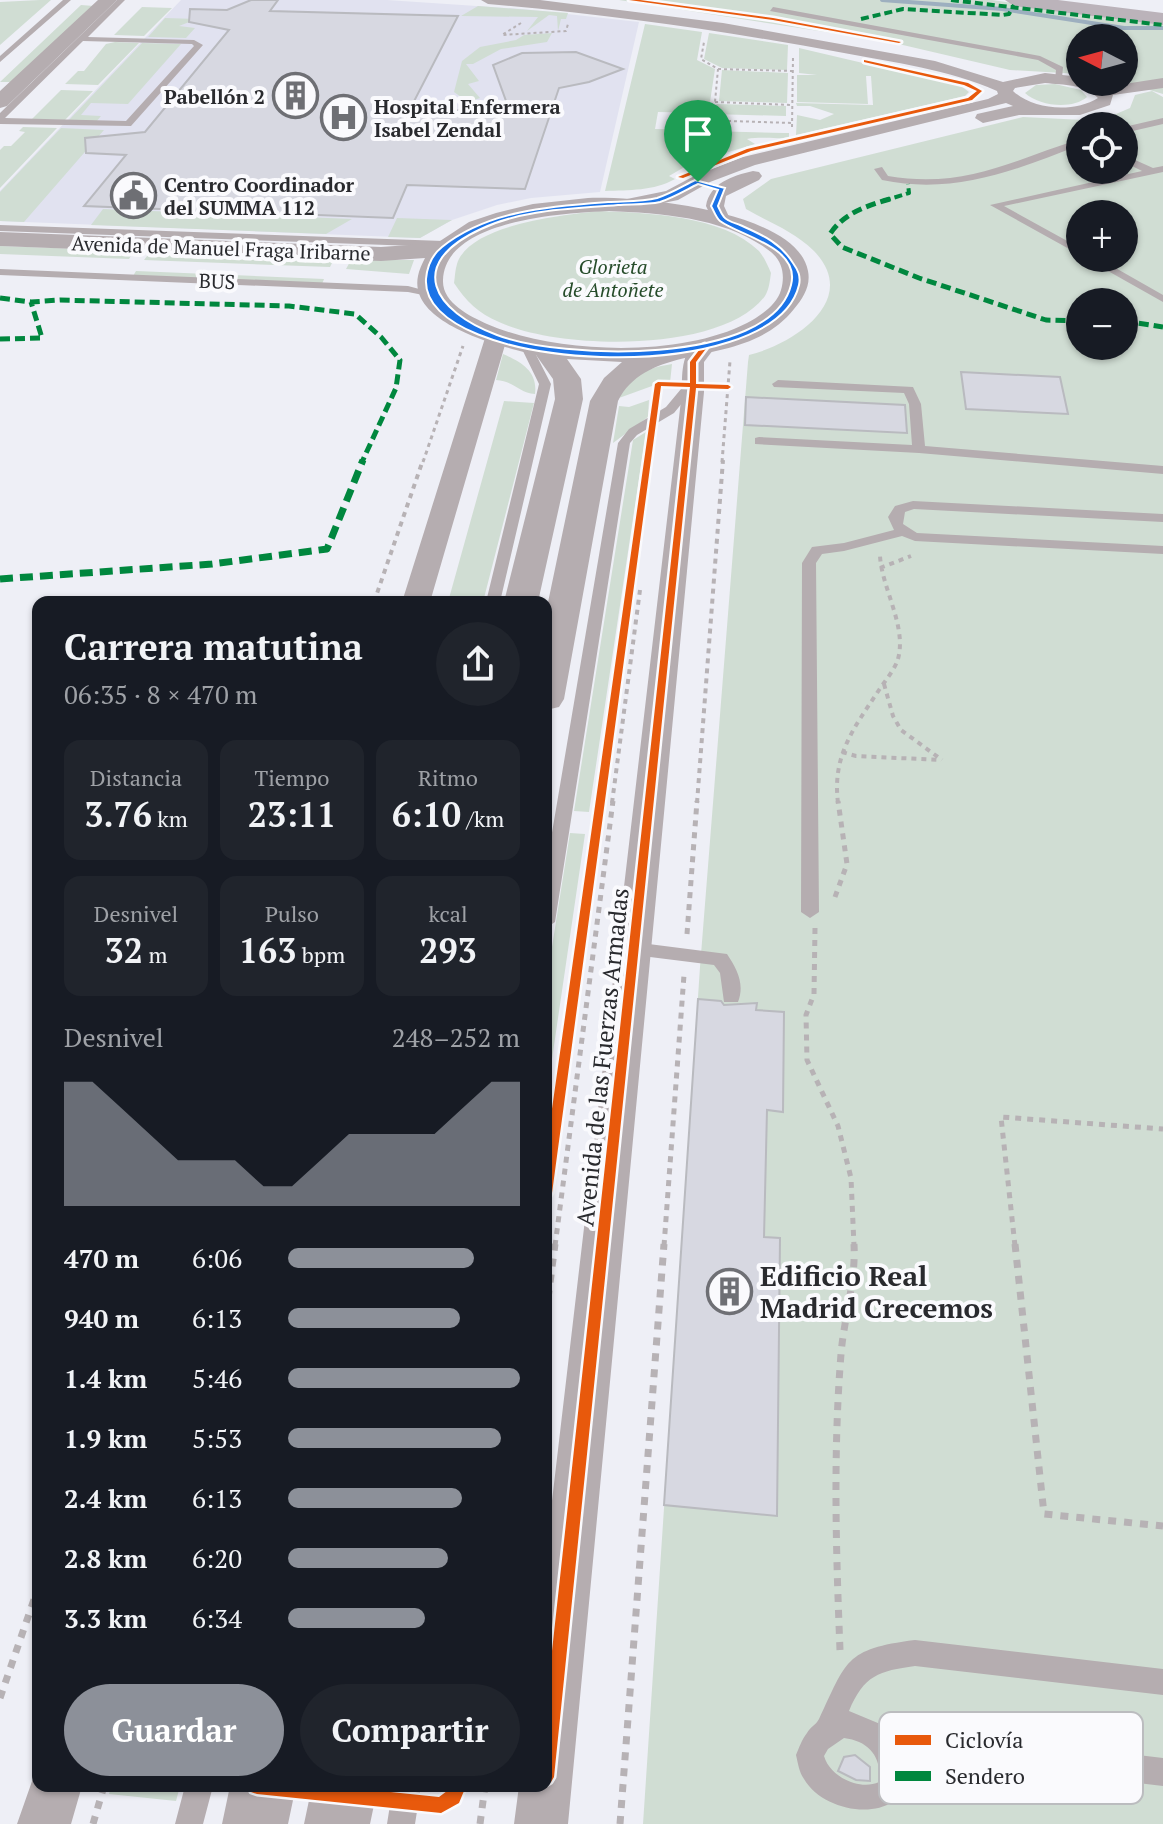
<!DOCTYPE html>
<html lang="es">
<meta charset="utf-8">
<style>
:root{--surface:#171b24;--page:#20242c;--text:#f1f3f6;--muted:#9ea1a6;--accent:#8c9099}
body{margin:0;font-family:"PT Serif",serif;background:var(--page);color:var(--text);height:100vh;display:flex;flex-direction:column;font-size:30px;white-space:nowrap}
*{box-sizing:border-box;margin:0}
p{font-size:26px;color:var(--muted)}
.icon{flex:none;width:44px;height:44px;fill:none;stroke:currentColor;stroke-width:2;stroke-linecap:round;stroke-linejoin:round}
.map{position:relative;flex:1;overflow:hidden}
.panel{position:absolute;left:32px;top:596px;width:520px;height:1196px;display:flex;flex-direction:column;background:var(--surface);border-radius:16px;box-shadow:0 2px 6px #0004}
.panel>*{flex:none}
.needle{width:52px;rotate:276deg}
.controls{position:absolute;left:1066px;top:24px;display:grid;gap:16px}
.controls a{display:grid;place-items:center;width:72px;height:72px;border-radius:50%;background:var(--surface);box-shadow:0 2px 6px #0004;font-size:40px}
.pin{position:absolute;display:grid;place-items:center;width:68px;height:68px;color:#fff;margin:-82px -34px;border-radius:50% 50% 50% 0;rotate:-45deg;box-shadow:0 0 8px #0007}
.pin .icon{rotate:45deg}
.round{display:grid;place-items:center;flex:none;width:84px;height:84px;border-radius:42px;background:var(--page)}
.head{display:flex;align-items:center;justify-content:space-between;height:136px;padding:0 32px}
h1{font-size:36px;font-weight:700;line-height:60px}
.metrics{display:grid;grid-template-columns:repeat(3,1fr);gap:12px;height:136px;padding:8px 32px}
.metrics div{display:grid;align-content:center;border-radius:16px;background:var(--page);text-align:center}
.metrics b{font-size:34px;font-weight:700}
.metrics small{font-size:22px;font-weight:400}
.metrics p{font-size:22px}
.chart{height:224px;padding:16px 32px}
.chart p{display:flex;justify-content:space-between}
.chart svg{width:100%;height:144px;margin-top:8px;fill:var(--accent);opacity:.7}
.cta{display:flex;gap:16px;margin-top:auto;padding:16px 32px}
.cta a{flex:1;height:92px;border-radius:48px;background:var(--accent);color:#fff;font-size:32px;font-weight:700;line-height:92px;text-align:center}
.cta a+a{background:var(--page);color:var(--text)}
ul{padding:0 32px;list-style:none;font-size:26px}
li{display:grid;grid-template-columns:128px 96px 1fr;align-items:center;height:60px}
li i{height:20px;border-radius:10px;background:var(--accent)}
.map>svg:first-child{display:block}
.built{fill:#e1e2f0}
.green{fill:#d0ddd3;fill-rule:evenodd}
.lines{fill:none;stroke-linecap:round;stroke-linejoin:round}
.stream{stroke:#9dafbf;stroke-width:4}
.building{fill:#d7d8e1;stroke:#b9babf;stroke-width:2}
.path-far4{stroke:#b7b2b5;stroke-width:2;stroke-dasharray:3 3;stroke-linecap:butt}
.path-far3{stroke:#b7b2b5;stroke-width:3;stroke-dasharray:4 4;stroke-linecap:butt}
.path-far2{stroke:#b7b2b5;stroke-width:4;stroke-dasharray:5 5;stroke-linecap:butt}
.path-far1{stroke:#b7b2b5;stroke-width:5;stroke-dasharray:6 6;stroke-linecap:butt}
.path{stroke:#b7b2b5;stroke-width:7;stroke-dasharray:8 8;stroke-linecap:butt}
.service{fill:#b5adb0;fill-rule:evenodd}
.minor{fill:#b5adb0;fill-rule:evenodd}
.tertiary{fill:#b5adb0;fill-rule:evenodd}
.motorway{fill:#bbb3ba;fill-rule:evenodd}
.quiet-far2{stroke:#00873e;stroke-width:4;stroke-dasharray:8 4;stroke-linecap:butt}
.quiet-far1{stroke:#00873e;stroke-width:5;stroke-dasharray:10 5;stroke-linecap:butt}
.quiet{stroke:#00873e;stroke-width:7;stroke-dasharray:13 7;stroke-linecap:butt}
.cycleway-casing{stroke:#fafafd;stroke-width:5}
.cycleway{fill:#e8590c;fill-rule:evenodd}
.route{fill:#1a73e8;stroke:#fff;stroke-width:2;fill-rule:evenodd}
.labels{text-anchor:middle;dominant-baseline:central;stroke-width:8;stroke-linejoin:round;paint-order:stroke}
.far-poi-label{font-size:20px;font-weight:bold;fill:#292a2e;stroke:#fafafd;text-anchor:start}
.far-street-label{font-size:20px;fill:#292a2e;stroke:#fafafd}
.far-park-label{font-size:20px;font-style:italic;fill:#264c2a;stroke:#fafafd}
.street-label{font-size:24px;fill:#292a2e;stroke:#fafafd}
.near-poi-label{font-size:28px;font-weight:bold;fill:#292a2e;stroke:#fafafd;text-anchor:start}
.key{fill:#fafafd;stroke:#bbbcbf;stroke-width:2}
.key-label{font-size:22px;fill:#292a2e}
</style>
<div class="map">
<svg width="1163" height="1824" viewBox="0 0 1163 1824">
<rect width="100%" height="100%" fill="#eeeff6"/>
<path class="built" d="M 181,0 L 387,0 L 522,9 L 639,22 L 600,192 L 531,198 L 497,205 L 452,220 L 420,238 L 0,221 L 0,191 Z"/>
<path class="green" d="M 40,0 L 51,0 L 0,45 L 0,2 Z
M 619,0 L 992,0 L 1163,24 L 1163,94 L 1123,82 L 1124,38 L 1080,38 L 1080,74 L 1010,70 L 890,42 Z
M 81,5 L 94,6 L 12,82 L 0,82 Z
M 478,6 L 568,13 L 566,19 L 561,19 L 558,31 L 557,16 L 549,15 L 527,31 L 538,17 L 461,16 Z
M 142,7 L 172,8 L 144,36 L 114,35 Z
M 165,18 L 197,19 L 179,26 L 195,28 L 186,38 L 148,37 Z
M 645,24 L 702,32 L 697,60 L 715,69 L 710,102 L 703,107 L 702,113 L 658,112 L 655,129 L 699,130 L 693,162 L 669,176 L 675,179 C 654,191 629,190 605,191 Z
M 552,33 L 547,42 L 501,49 L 473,64 L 466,64 L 479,81 L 468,84 L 480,98 L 468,102 L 454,92 L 462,61 L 480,47 L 516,40 L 524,35 Z
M 709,33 L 788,45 L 787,70 L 722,68 L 704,59 Z
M 115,42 L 139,43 L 98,85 L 65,84 L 78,71 L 84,71 L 106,44 Z
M 142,43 L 181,44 L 128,104 L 91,103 L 81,115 L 101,116 L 96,122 L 68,121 Z
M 799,48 L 961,86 L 969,92 L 965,96 L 796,135 L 797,115 L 820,120 L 834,114 L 810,106 L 797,106 L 796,103 L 873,105 L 871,76 L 866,76 L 868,104 L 797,102 L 797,75 L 817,75 L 799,73 Z
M 722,70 L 788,73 L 787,103 L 719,101 Z
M 1055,84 L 1081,90 L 1087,97 C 1072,110 1039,106 1025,93 L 1036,85 Z
M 61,90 L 93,91 L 65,120 L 32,119 Z
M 1152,91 L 1163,97 L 1163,1824 L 643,1824 L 700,967 L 748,362 L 749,355 C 794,344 861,300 814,251 C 794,231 770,223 746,209 L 743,199 L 771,179 L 1023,117 L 1084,120 L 1109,117 L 1130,108 L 1135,95 ZM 1080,126 L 1124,126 L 1124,170 L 1080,170 ZM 1080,214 L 1124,214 L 1124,258 L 1080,258 ZM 1080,302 L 1124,302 L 1124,346 L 1080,346 Z
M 717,104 L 786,106 L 786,116 L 711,114 L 711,108 Z
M 23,127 L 57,128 L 0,188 L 0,150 L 4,146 L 11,146 L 25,132 L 19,131 Z
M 61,128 L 104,130 L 24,222 L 0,221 L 0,192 Z
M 708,131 L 784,133 L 789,133 L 789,137 C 776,140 765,136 747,139 L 755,144 L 702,160 Z
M 103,209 L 352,219 L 326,234 L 91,225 Z
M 599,211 C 647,213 722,215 759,251 C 764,257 768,266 771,273 C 770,280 769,290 765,296 C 722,354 558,350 499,322 C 478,313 466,301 454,283 C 455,277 455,270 457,264 C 469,224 564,215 599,211 Z
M 397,218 L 452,220 L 420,238 L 388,237 Z
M 0,246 L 134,251 L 129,259 L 0,254 Z
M 150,252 L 334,259 L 330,267 L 144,260 Z
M 351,260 L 414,260 L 409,274 L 346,269 Z
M 136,271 L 324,279 L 322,284 L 133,276 Z
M 503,354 C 521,362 538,371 535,394 C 519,393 514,381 496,380 Z
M 672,364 L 670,383 L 653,382 L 652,386 L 619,398 C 631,373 644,369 672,364 Z
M 649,400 L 648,417 L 613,443 L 619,406 L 629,407 Z
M 504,401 L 534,403 L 483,602 L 448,602 Z
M 646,432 L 589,812 L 574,811 L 633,440 Z
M 570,833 L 585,834 L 546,1100 L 546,985 Z
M 111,1786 L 180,1786 L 176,1801 L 109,1794 Z"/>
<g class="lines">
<path class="stream" d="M 882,0 L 1002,9 L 1124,28 L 1163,28"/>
</g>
<path class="building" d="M 251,0 L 278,0 L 270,11 L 458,16 L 410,109 L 510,112 L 493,65 L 522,53 L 576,52 L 623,69 L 589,82 L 559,88 L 525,189 L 407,185 L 393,218 L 84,206 L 126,155 L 86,153 L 85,138 L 145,132 L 229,30 L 189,22 L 190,9 L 227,10 Z
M 961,372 L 1060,377 L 1068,414 L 966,409 Z
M 746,397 L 905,405 L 907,433 L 745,425 Z
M 698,999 L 721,1001 L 724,1005 L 757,1003 L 756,1010 L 784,1012 L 783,1112 L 767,1110 L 764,1237 L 780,1238 L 777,1516 L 664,1505 Z
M 855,1755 L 870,1767 L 870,1781 L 856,1780 L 838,1771 L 844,1757 Z"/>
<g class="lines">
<path class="path-far4" d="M 521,23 L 502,35 L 566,31 L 568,24
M 718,69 L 793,71
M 715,102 L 792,105
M 668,119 L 792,123
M 792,127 L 793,57
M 699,157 L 707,108 L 715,102 L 718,69 L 701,59 L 704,42"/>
<path class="path-far3" d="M 423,462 L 463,346
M 722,462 L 730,361"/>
<path class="path-far2" d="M 880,568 L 911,556
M 374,602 L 423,460
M 884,684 L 893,716 L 901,730 L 942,760
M 842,752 L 856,756 L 941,760
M 612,803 L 640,590
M 697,803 L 723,460
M 838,803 C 832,755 854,728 879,690 C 885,681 895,669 898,659 C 907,626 882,589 880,556"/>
<path class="path-far1" d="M 835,897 L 847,864 L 838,801
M 815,928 L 814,994 L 806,1015 L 807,1060 L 838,1126 L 851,1178 L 854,1246
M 687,934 L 697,801
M 555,1246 L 613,801
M 664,1246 L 684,975
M 1015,1246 L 1001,1117 L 1163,1129"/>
<path class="path" d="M 1015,1244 L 1044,1514 L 1163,1526
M 546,1314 L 555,1244
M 840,1650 C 836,1551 833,1453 841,1354 C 844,1318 856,1281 854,1244
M 0,1698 L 38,1588
M 93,1824 L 104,1786
M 480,1824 L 485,1786
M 620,1824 L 664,1244"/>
<path class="service" d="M 63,0 L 71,0 L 0,62 L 0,56 Z
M 117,0 L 125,0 L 88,37 L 194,40 L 203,45 L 131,126 L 0,124 L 0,113 ZM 83,41 L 192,44 L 194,46 L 126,121 L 5,118 Z
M 773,7 L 1040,56 L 1063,67 L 1062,78 L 1055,80 L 1056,70 L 1038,60 L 770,11 Z
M 1163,118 L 1163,124 L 1124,133 L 1124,127 Z
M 1080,139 L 1080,145 C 1014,171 953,195 882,180 L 874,169 L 882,167 L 888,176 C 964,189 1011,161 1080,139 Z
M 1124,155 L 1153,168 L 1163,166 L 1163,172 L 1004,206 L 1080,248 L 1080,255 L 990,205 L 1142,171 L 1124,162 Z
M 0,225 L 443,241 L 448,244 L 443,247 L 0,231 Z
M 1085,258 L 1098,258 L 1163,295 L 1163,302 Z
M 0,269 L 408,286 L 438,294 L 433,297 L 408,292 L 0,275 Z
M 523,345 L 531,345 L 551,384 L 500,602 L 486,602 L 539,384 L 521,347 Z
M 778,380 L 913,387 L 921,404 L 925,446 L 1163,466 L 1163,474 L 919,453 L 755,444 L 755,438 L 759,437 L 912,445 L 909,404 L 904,393 L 774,387 L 772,384 Z
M 686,383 L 696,386 L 674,413 L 637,435 L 630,443 L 555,922 L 546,928 L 546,868 L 618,443 L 629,429 L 666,407 Z
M 913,501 L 1163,514 L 1163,522 L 914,509 L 905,512 L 903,524 L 917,533 L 1163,546 L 1163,554 L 915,541 L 902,536 L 844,551 L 822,554 L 816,563 L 819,912 L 810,918 L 801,912 L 802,563 L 812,547 L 844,543 L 894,530 L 888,517 L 895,506 Z
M 633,942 L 727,954 C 737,969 745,984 738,1002 L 724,1002 L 720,973 L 714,965 L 626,954 L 624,949 L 626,944 Z
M 915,1640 L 1163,1669 L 1163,1695 L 915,1666 C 879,1671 864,1675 849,1711 L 885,1726 L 898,1741 L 961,1734 L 1163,1758 L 1163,1786 L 961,1762 L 908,1768 C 912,1824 827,1819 804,1779 C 799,1772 798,1763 796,1755 C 799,1748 802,1739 807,1733 C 810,1727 816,1725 819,1719 C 847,1661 844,1649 915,1640 ZM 844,1738 C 869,1741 882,1757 879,1782 C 860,1791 830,1777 824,1756 L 828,1749 Z
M 185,1786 L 213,1786 L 203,1824 L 175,1824 Z
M 393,1786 L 421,1786 L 415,1824 L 387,1824 Z"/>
<path class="minor" d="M 481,0 L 540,0 L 723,23 L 935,61 L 1003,82 L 1045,73 L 1080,77 L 1080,82 L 1097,82 L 1105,87 L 1163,78 L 1163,88 L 1113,95 L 1110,105 L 1080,115 L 1019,115 L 983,123 L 975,118 L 977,114 L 1013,106 L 1006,103 L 755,165 L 710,182 L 678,200 L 629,210 L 620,204 L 622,200 L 666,191 L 698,174 L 743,157 L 988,99 L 998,94 L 997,91 C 948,69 895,63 844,53 C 726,31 607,14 488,4 ZM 1045,83 C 1064,85 1084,84 1098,98 C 1074,113 1033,110 1013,91 L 1015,88 Z
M 753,171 L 759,172 L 762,176 L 759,180 L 726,196 L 724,206 L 730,219 L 728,223 L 714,223 L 706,206 C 710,183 732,176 753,171 Z
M 496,332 L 507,338 L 430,602 L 402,602 L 485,338 Z
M 705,339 L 716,346 L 704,362 L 704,392 L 568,1824 L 514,1824 L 519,1786 L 546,1786 L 546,1552 L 682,392 C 682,372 681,345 705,339 Z
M 37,1767 L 38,1786 L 82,1786 L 71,1824 L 17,1824 Z"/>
<path class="tertiary" d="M 98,0 L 117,0 L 7,106 L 0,108 L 0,91 Z
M 588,198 C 636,196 797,210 808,271 C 811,286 803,298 794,309 C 745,371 650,338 618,401 L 564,699 L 559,707 L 546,710 L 546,612 L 590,401 L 604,378 L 622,362 L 567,359 L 581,379 L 583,399 L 538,602 L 504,602 L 555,399 L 553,379 L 536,355 C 504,347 408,325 418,276 C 419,270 422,264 425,258 L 381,261 L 0,246 L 0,232 L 381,247 L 437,243 L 469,222 L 496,213 L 533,204 ZM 609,211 C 662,213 728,218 771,252 C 783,262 785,276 781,290 C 777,305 760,316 747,323 C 679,358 557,354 487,324 C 470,316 442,303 443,280 C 445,219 566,213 609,211 Z
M 230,1786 L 296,1786 L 288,1824 L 222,1824 Z
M 312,1786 L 378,1786 L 370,1824 L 304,1824 Z"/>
<path class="motorway" d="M 1005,0 L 1058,0 L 1163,13 L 1163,25 L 1014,6 Z"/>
<path class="quiet-far2" d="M 951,0 L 1163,25
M 861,19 L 903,9 L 1003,15 L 1009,14 L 1014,5
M 883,201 L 909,193 L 908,184"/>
<path class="quiet-far1" d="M 890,199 C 866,206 844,213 830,234 L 842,247 L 919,278 L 1046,320 L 1080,321
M 0,298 L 31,302 L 60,300 L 289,306 L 355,314 L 381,337 L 400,360 L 396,388 L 362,462
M 1124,321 L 1163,327
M 0,339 L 42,338 L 31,302"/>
<path class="quiet" d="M 0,579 L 212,564 L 327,549 L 363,460"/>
<defs>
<path id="cycleway" d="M 629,0 L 640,0 L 773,18 L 901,42 L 899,43 L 773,20 Z
M 864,60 L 968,83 L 982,91 L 972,100 L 751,151 L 683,178 L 678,177 L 747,149 L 968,98 L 977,91 L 964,85 L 864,62 Z
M 705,344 L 708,346 L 696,362 L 696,384 L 728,385 L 731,387 L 728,389 L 696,388 L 554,1777 L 551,1782 L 546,1785 L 546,1706 L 690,387 L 661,386 L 552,1193 L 550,1196 L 546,1198 L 546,1151 L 655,384 L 658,382 L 690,383 L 690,362 L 703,345 Z
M 249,1786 L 333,1786 L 439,1797 L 447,1791 L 450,1786 L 466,1786 L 459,1803 L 441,1813 L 257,1794 L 251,1792 Z"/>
</defs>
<use href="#cycleway" class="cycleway-casing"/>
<use href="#cycleway" class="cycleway"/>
</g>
<path class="route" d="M 695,180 L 725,188 L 718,206 C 720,210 721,214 724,217 C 727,221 735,223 740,225 C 762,235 780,242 793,263 C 798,270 801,276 799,285 C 774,391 420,373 426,279 C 427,267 432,255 442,247 C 488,210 552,206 608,202 C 624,201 642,202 657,198 C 670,194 683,186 695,180 ZM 698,184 L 718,190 L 711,206 C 714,211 716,218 720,221 C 740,236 801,247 791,285 C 771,367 558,359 497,335 C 433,311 405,264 481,229 C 523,209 573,209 618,205 C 631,204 647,205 660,202 C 673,198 686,190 698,184 Z"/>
<defs>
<symbol id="building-ring" viewBox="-11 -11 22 22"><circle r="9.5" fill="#fafafd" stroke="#6e6f74" stroke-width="1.5"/><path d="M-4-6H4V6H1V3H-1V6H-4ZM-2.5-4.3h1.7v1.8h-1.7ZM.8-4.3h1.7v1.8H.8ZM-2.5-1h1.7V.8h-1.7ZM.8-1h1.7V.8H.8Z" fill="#6e6f74"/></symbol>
<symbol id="hospital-ring" viewBox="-11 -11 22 22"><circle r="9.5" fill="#fafafd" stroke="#6e6f74" stroke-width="1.5"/><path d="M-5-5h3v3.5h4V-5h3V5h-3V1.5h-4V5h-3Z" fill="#6e6f74"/></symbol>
<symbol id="civic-ring" viewBox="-11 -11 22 22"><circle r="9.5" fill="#fafafd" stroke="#6e6f74" stroke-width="1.5"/><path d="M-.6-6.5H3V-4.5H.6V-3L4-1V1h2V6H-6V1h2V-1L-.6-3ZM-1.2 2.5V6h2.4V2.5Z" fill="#6e6f74"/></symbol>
</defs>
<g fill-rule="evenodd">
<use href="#building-ring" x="270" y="70" width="51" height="51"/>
<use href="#hospital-ring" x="318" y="92" width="51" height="51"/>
<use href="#civic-ring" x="108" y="170" width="51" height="51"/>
<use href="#building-ring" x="704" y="1266" width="51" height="51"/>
</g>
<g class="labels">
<g class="far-poi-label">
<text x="265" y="96" text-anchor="end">Pabellón 2</text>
<text x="374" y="106">Hospital Enfermera<tspan x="374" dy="23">Isabel Zendal</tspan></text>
<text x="164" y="184">Centro Coordinador<tspan x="164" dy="23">del SUMMA 112</tspan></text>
</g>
<g class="far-street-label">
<text transform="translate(221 248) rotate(2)">Avenida de Manuel Fraga Iribarne</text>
<text transform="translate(217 281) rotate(2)">BUS</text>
</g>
<g class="far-park-label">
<text x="613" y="266">Glorieta<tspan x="613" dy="23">de Antoñete</tspan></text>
</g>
<g class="street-label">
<text transform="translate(602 1057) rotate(-84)">Avenida de las Fuerzas Armadas</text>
</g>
<g class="near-poi-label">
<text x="760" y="1275">Edificio Real<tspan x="760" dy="32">Madrid Crecemos</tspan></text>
</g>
</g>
<rect x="879" y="1712" width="264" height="92" rx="12" class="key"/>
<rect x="895" y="1735" width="36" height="10" fill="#e8590c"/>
<rect x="895" y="1771" width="36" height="10" fill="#00873e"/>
<g class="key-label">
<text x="945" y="1748">Ciclovía</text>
<text x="945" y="1784">Sendero</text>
</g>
</svg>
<div class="controls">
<a><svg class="needle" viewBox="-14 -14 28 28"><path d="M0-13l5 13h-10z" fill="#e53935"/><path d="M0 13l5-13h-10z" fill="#9ea1a6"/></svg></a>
<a><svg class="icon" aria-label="locate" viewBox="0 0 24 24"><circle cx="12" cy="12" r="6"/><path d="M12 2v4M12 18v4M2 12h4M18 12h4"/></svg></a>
<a>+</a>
<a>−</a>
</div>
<div class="pin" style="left:698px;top:182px;background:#1e9e55"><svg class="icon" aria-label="arrive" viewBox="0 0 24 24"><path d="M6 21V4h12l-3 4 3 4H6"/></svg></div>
<section class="panel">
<div class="head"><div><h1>Carrera matutina</h1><p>06:35 · 8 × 470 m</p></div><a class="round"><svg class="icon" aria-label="share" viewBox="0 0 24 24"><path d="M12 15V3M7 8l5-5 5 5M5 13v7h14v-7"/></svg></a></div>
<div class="metrics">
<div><p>Distancia</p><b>3.76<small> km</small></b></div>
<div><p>Tiempo</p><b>23:11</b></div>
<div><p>Ritmo</p><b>6:10<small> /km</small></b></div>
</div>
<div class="metrics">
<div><p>Desnivel</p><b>32<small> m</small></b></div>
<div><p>Pulso</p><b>163<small> bpm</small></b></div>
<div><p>kcal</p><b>293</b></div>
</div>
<div class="chart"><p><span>Desnivel</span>248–252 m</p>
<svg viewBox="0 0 160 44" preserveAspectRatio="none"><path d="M0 44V6L10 6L20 14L30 22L40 30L50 30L60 30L70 38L80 38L90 30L100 22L110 22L120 22L130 22L140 14L150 6L160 6V44z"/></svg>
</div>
<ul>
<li><b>470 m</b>6:06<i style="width:80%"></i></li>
<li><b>940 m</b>6:13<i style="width:74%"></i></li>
<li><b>1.4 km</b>5:46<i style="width:100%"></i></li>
<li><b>1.9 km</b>5:53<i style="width:92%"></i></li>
<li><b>2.4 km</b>6:13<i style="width:75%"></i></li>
<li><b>2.8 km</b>6:20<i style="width:69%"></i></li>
<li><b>3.3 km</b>6:34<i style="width:59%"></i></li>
</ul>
<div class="cta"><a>Guardar</a><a>Compartir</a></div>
</section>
</div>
